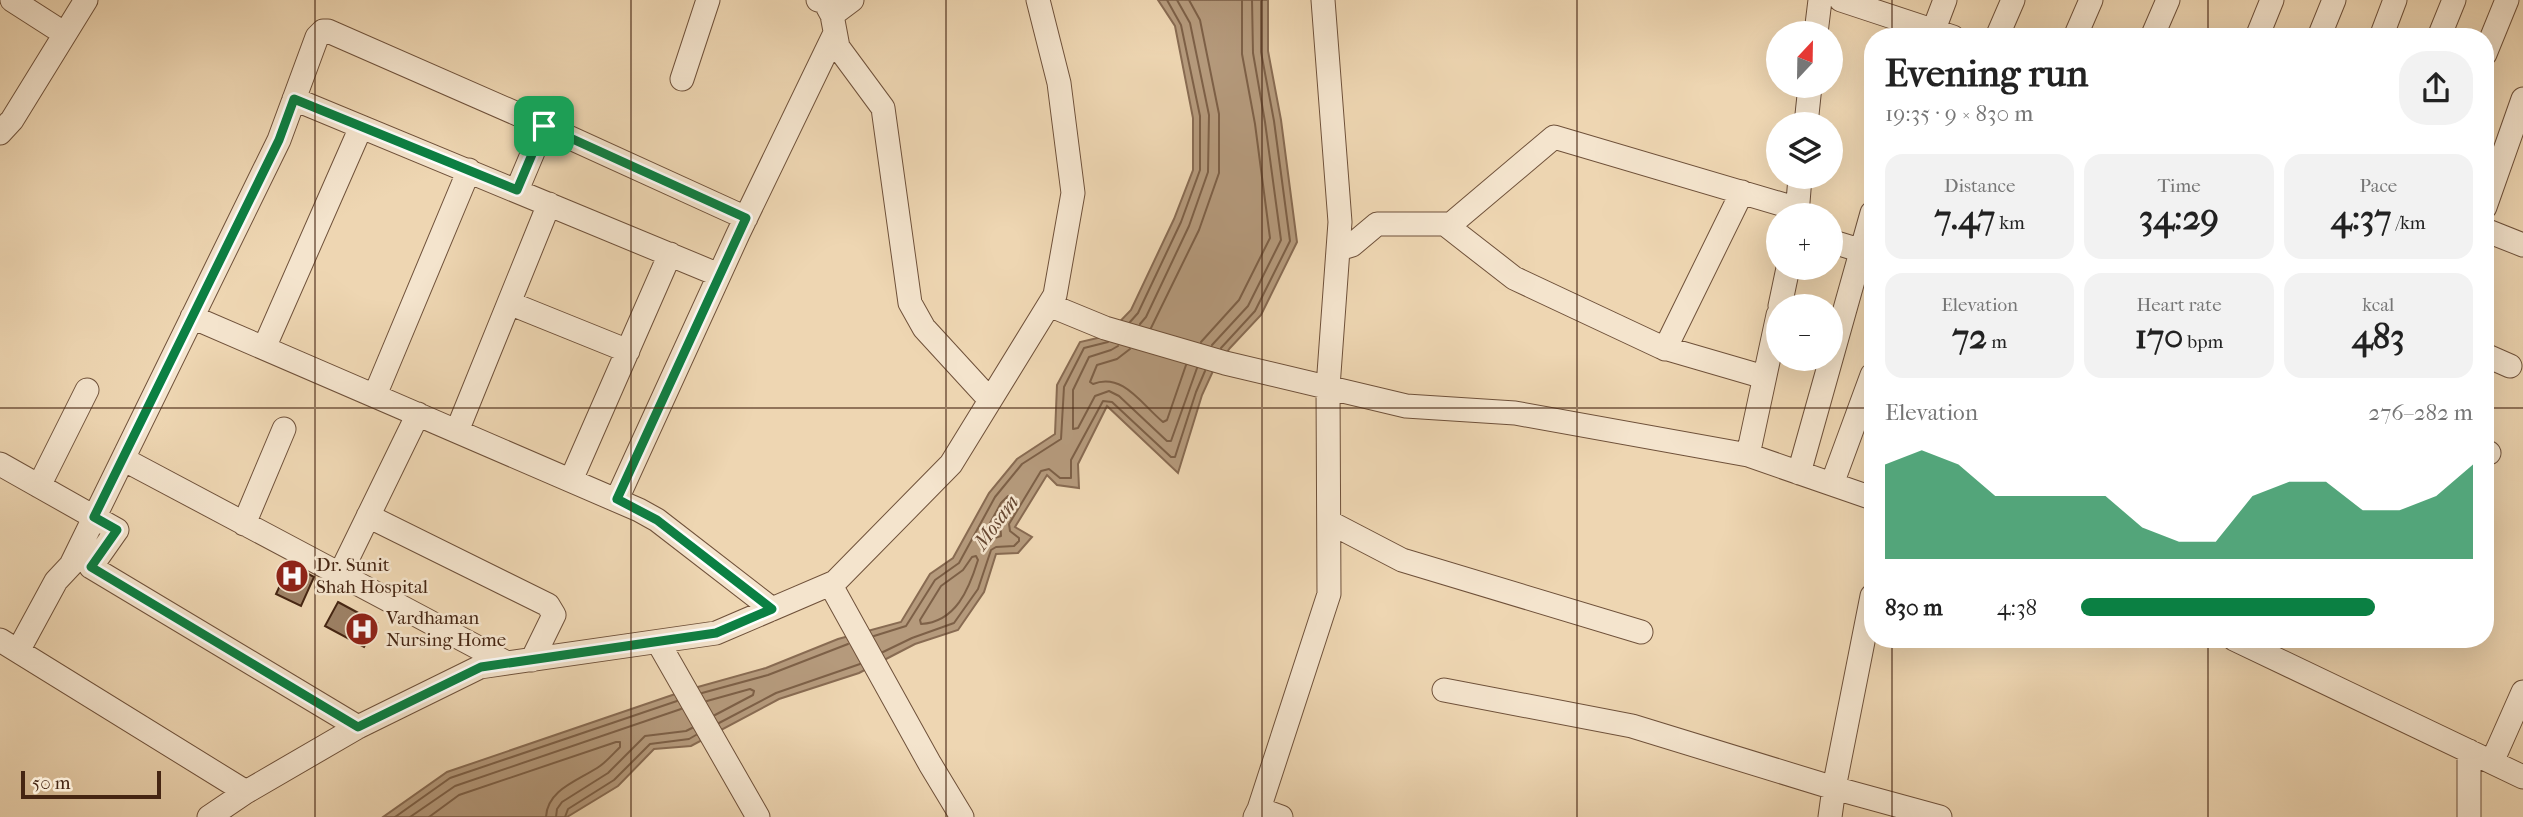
<!DOCTYPE html>
<meta charset="utf-8">
<style>
:root{--surface:#fff;--page:#f2f2f2;--text:#222;--muted:#767676;--accent:#0b8043}
body{margin:0;font-family:"IM FELL French Canon",serif;background:var(--page);color:var(--text);height:100vh;display:flex;flex-direction:column;font-size:26px;white-space:nowrap}
*{box-sizing:border-box;margin:0}
p{font-size:23px;color:var(--muted)}
.icon{flex:none;width:38px;height:38px;fill:none;stroke:currentColor;stroke-width:2;stroke-linecap:round;stroke-linejoin:round}
.map{position:relative;flex:1;overflow:hidden}
.side{position:absolute;left:1864px;top:28px;width:630px;height:620px;display:flex;flex-direction:column;background:var(--surface);border-radius:28px;box-shadow:0 7px 28px #0002}
.side>*{flex:none}
.needle{width:46px;rotate:22deg}
.controls{position:absolute;left:1766px;top:21px;display:grid;gap:14px}
.controls a{display:grid;place-items:center;width:77px;height:77px;border-radius:50%;background:var(--surface);box-shadow:0 7px 28px #0002;font-size:35px}
.scale{position:absolute;left:21px;bottom:18px;width:140px;box-sizing:border-box;padding-left:7px;border:4px solid #452512;border-top:0;font-size:19px;line-height:24px;white-space:nowrap;color:#452512;-webkit-text-stroke:5px #f4e4cd;paint-order:stroke}
.pin{position:absolute;display:grid;place-items:center;width:60px;height:60px;color:#fff;margin:-30px;border-radius:14px;box-shadow:0 4px 10px #0006}
.round{display:grid;place-items:center;flex:none;width:74px;height:74px;border-radius:28px;background:var(--page)}
.overview{display:flex;align-items:center;justify-content:space-between;height:119px;padding:0 21px}
h1{font-size:38px;font-weight:700;line-height:52px}
.metrics{display:grid;grid-template-columns:repeat(3,1fr);gap:10px;height:119px;padding:7px 21px}
.metrics div{display:grid;align-content:center;border-radius:18px;background:var(--page);text-align:center}
.metrics b{font-size:35px;font-weight:700}
.metrics small{font-size:19px;font-weight:400}
.metrics p{font-size:19px}
.chart{height:196px;padding:14px 21px}
.chart p{display:flex;justify-content:space-between}
.chart svg{width:100%;height:126px;margin-top:7px;fill:var(--accent);opacity:.7}
ul{padding:0 21px;list-style:none;font-size:23px}
li{display:grid;grid-template-columns:112px 84px 1fr;align-items:center;height:52px}
li i{height:18px;border-radius:9px;background:var(--accent)}
.map>svg:first-child{display:block}
.water{fill:#b59a7c;stroke:#886b52;stroke-width:2}
.lines{fill:none;stroke-linecap:round;stroke-linejoin:round}
.shore{stroke:#7d6047;stroke-width:2}
.building{fill:#9d8165;stroke:#452512;stroke-width:2}
.minor-casing{stroke:#6f513a;stroke-width:25}
.minor{stroke:#f4e4cd;stroke-width:23}
.route-casing{stroke:#fff;stroke-width:14}
.route{stroke:#0b8043;stroke-width:9}
.grid{fill:none;stroke:#452512;stroke-width:2;stroke-opacity:0.55}
.labels{text-anchor:middle;dominant-baseline:central;stroke-width:5;stroke-linejoin:round;paint-order:stroke}
.poi-label{font-size:19px;fill:#452512;stroke:#f4e4cd;text-anchor:start}
.water-label{font-size:21px;font-style:italic;fill:#674832;stroke:#f4e4cd}
</style>
<div class="map">
<svg width="2523" height="817" viewBox="0 0 2523 817">
<rect width="100%" height="100%" fill="#eed6b2"/>
<filter id="stains"><feTurbulence type="fractalNoise" baseFrequency=".00286" numOctaves="4"/><feColorMatrix values="0 0 0 0 .2 0 0 0 0 .09 0 0 0 0 .02 0 0 0 .5 -.17"/></filter>
<radialGradient id="worn" r=".72"><stop offset=".6" stop-color="#630" stop-opacity="0"/><stop offset="1" stop-color="#630" stop-opacity=".3"/></radialGradient>
<path class="water" d="M 1158,0 L 1268,0 L 1268,51 L 1281,120 L 1297,242 L 1261,315 L 1230,348 L 1213,371 L 1202,395 L 1178,473 L 1107,406 L 1078,464 L 1079,488 L 1057,485 L 1047,475 L 1015,527 L 1032,537 L 1018,553 L 996,554 L 984,592 L 958,630 L 915,644 L 859,673 L 779,699 L 691,746 L 654,749 L 618,786 L 567,817 L 383,817 L 447,772 L 687,690 L 766,668 L 838,639 L 901,622 L 930,574 L 953,558 L 989,493 L 1017,459 L 1055,434 L 1057,385 L 1080,342 L 1106,336 L 1131,310 L 1174,219 L 1193,170 L 1193,118 L 1175,26 Z"/>
<g class="lines">
<path class="shore" d="M 1130,322 L 1138,313 L 1181,222 L 1200,170 L 1200,116 L 1181,25 L 1167,0
M 1140,324 L 1146,317 L 1189,226 L 1208,172 L 1209,115 L 1190,23 L 1177,0
M 1151,328 L 1199,230 L 1219,173 L 1219,114 L 1200,20 L 1189,0
M 1201,342 L 1239,300 L 1270,238 L 1255,124 L 1242,54 L 1242,0
M 1212,345 L 1248,306 L 1281,240 L 1265,122 L 1253,53 L 1252,0
M 1118,346 L 1111,350 L 1089,357 L 1073,390 L 1073,429 L 1078,428 L 1095,396 L 1109,391 L 1119,396 L 1167,441 L 1171,441 L 1197,368
M 1221,348 L 1255,311 L 1290,241 L 1274,121 L 1261,52 L 1261,0
M 1130,349 L 1117,359 L 1097,365 L 1090,382 L 1093,384 C 1123,372 1142,405 1163,422 L 1167,420 L 1186,365
M 1008,496 L 1011,496 L 1013,500 L 1000,521 L 1001,536 L 985,541 L 983,536 L 1001,503 Z
M 972,557 L 976,556 L 978,560 C 969,589 956,622 921,624 L 920,620 L 941,586 L 963,570 Z
M 874,636 L 906,626 L 935,580 L 959,563 L 995,497 L 1022,464 L 1061,439 L 1064,387 L 1084,348 L 1108,342
M 883,652 L 912,638 L 954,623 L 978,589 L 991,550 L 996,547 L 1014,546 L 1019,541 L 1019,538 L 1010,531 L 1009,524 L 1041,471 L 1049,469 L 1060,478 L 1071,478 L 1071,460 L 1103,401 L 1112,402 L 1171,457 L 1175,457 L 1196,392 L 1205,371
M 702,693 L 768,675 L 848,644
M 707,701 L 750,689 L 754,691 L 753,695 L 715,715
M 719,723 L 776,693 L 860,664
M 395,817 L 450,778 L 677,701
M 410,817 L 455,786 L 681,709
M 429,817 L 459,795 L 616,742 L 620,742 L 620,747 C 614,753 607,761 600,766 C 580,780 547,789 546,817
M 556,817 L 557,809 L 562,802 L 608,773 L 645,736 L 686,731 L 692,728
M 565,817 L 568,809 L 614,780 L 650,744 L 689,739 L 696,735"/>
</g>
<path class="building" d="M 290,564 L 314,577 L 301,606 L 276,594 Z
M 338,602 L 377,623 L 364,647 L 325,626 Z"/>
<g class="lines">
<defs>
<path id="minor" d="M 12,0 L 65,34
M 818,0 L 825,2 L 832,15 L 838,47 L 883,108 L 910,303 L 924,328 L 990,400
M 1841,0 L 1953,37
M 832,15 L 852,0
M 1816,33 L 1820,0
M 1931,37 L 1945,0
M 1997,37 L 2013,0
M 2075,37 L 2091,0
M 2152,37 L 2168,0
M 2257,37 L 2272,0
M 2319,37 L 2334,0
M 2381,37 L 2395,0
M 2439,37 L 2454,0
M 2485,54 L 2507,0
M 682,79 L 708,0
M 294,99 L 719,275
M 1806,124 L 1810,86
M 0,133 L 12,120 L 86,0
M 517,190 L 544,126
M 2485,207 L 2523,99
M 1797,215 L 1800,177
M 1446,225 L 1514,278 L 1661,347 L 1764,377
M 2485,230 L 2523,245
M 1830,241 L 1872,254
M 1339,249 L 1352,245 L 1377,224 L 1451,224 L 1554,137 L 1798,209
M 509,303 L 628,351
M 1049,305 L 1105,328 L 1225,363 L 1406,406 L 1515,413 L 1748,455 L 1872,498
M 1780,306 L 1788,268
M 192,317 L 639,510 L 657,520 L 772,609
M 264,348 L 361,127
M 1665,349 L 1742,192
M 2485,355 L 2510,366
M 375,395 L 469,170
M 457,431 L 549,204
M 2485,452 L 2489,453
M 1748,455 L 1778,315
M 123,459 L 507,663
M 0,464 L 117,530 L 91,567 L 358,727
M 1799,473 L 1872,213
M 571,480 L 670,254
M 1832,484 L 1872,375
M 39,486 L 87,390
M 617,499 L 738,234 L 835,33
M 368,516 L 548,605 L 554,615 L 532,660
M 1329,522 L 1402,560 L 1641,632
M 244,524 L 284,429
M 340,574 L 418,414
M 1872,596 L 1834,788 L 1940,817
M 2234,639 L 2523,777
M 0,640 L 246,792
M 658,642 L 758,817
M 18,651 L 56,581 L 71,565 L 279,140 L 317,37 L 323,31 L 328,31 L 531,120 L 746,218
M 1444,690 L 1632,726 L 1834,788 L 1830,817
M 2492,762 L 2523,692
M 1259,809 L 1281,817
M 209,817 L 246,792 L 358,727 L 480,667 L 716,633 L 835,582
M 962,817 L 930,764 L 833,589 L 835,582 L 951,464 L 1055,295 L 1073,193 L 1059,83 L 1038,0
M 1255,817 L 1259,809 L 1329,594 L 1328,387 L 1340,222 L 1323,0
M 2469,817 L 2469,751"/>
</defs>
<use href="#minor" class="minor-casing"/>
<use href="#minor" class="minor"/>
</g>
<g class="lines">
<defs>
<path id="route" d="M 294,99 L 517,190 L 544,126 L 746,218 L 617,499 L 657,520 L 772,609 L 716,633 L 481,667 L 358,727 L 91,567 L 117,530 L 94,517 L 279,140 Z"/>
</defs>
<use href="#route" class="route-casing"/>
<use href="#route" class="route"/>
</g>
<path class="grid" d="M 315,0 L 315,817M 631,0 L 631,817M 946,0 L 946,817M 1262,0 L 1262,817M 1577,0 L 1577,817M 1892,0 L 1892,37M 2208,0 L 2208,37M 0,408 L 1872,408M 2485,408 L 2523,408M 1892,639 L 1892,817M 2208,639 L 2208,817"/>
<defs>
<symbol id="hospital-disc" viewBox="-11 -11 22 22"><circle r="9.5" fill="#8f2418" stroke="#f4e4cd"/><path d="M-5-5h3v3.5h4V-5h3V5h-3V1.5h-4V5h-3Z" fill="#fff"/></symbol>
</defs>
<g fill-rule="evenodd">
<use href="#hospital-disc" x="273" y="557" width="38" height="38"/>
<use href="#hospital-disc" x="343" y="610" width="38" height="38"/>
</g>
<g class="labels">
<g class="poi-label">
<text x="316" y="565">Dr. Sunit<tspan x="316" dy="22">Shah Hospital</tspan></text>
<text x="386" y="618">Vardhaman<tspan x="386" dy="22">Nursing Home</tspan></text>
</g>
<g class="water-label">
<text transform="translate(996 522) rotate(-54)">Mosam</text>
</g>
</g>
<rect width="100%" height="100%" filter="url(#stains)"/>
<rect width="100%" height="100%" fill="url(#worn)"/>
</svg>
<div class="controls">
<a><svg class="needle" viewBox="-14 -14 28 28"><path d="M0-13l5 13h-10z" fill="#e53935"/><path d="M0 13l5-13h-10z" fill="#767676"/></svg></a>
<a><svg class="icon" aria-label="layers" viewBox="0 0 24 24"><path d="M12 4l9 5-9 5-9-5zM3 14l9 5 9-5"/></svg></a>
<a>+</a>
<a>−</a>
</div>
<div class="scale">50 m</div>
<div class="pin" style="left:544px;top:126px;background:#1e9e55"><svg class="icon" aria-label="arrive" viewBox="0 0 24 24"><path d="M6 21V4h12l-3 4 3 4H6"/></svg></div>
<section class="side">
<div class="overview"><div><h1>Evening run</h1><p>19:35 · 9 × 830 m</p></div><a class="round"><svg class="icon" aria-label="share" viewBox="0 0 24 24"><path d="M12 15V3M7 8l5-5 5 5M5 13v7h14v-7"/></svg></a></div>
<div class="metrics">
<div><p>Distance</p><b>7.47<small> km</small></b></div>
<div><p>Time</p><b>34:29</b></div>
<div><p>Pace</p><b>4:37<small> /km</small></b></div>
</div>
<div class="metrics">
<div><p>Elevation</p><b>72<small> m</small></b></div>
<div><p>Heart rate</p><b>170<small> bpm</small></b></div>
<div><p>kcal</p><b>483</b></div>
</div>
<div class="chart"><p><span>Elevation</span>276–282 m</p>
<svg viewBox="0 0 160 44" preserveAspectRatio="none"><path d="M0 44V11L10 6L20 11L30 22L40 22L50 22L60 22L70 33L80 38L90 38L100 22L110 17L120 17L130 27L140 27L150 22L160 11V44z"/></svg>
</div>
<ul>
<li><b>830 m</b>4:38<i style="width:75%"></i></li>
</ul>
</section>
</div>
